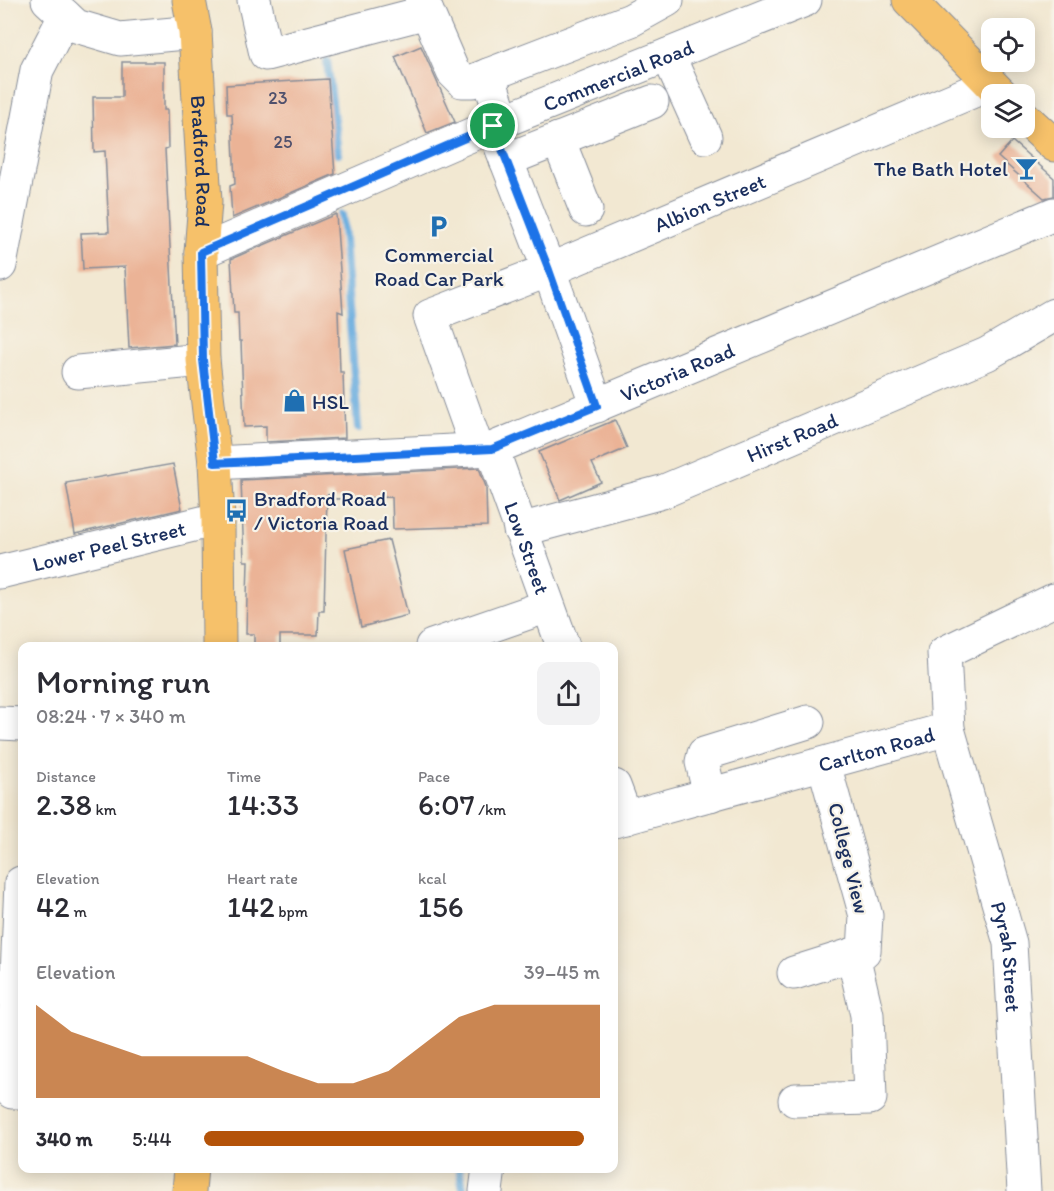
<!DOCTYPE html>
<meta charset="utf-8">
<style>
:root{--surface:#fff;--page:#f2f2f3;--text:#2b2b33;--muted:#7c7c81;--accent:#b45309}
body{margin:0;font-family:Itim,sans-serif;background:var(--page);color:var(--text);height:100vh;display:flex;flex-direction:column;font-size:22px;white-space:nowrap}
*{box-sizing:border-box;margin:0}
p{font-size:20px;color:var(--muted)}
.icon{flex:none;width:33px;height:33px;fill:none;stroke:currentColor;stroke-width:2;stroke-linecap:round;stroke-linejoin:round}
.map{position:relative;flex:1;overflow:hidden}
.side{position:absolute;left:18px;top:642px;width:600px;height:531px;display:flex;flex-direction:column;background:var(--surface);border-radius:12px;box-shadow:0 3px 15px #0003}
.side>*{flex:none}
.tools{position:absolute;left:981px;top:18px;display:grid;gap:12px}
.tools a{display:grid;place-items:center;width:54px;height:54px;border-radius:12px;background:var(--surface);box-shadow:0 3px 15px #0003;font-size:30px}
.pin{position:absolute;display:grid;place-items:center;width:51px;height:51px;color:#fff;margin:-26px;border:3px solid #fff;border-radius:50%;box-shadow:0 2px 6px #0007}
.round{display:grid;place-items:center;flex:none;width:63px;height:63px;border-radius:12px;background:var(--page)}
.summary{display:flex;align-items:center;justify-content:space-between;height:102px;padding:0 18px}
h1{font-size:33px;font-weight:600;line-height:45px}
.metrics{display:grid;grid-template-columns:repeat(3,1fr);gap:9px;height:102px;padding:6px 18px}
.metrics div{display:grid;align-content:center}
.metrics b{font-size:30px;font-weight:600}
.metrics small{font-size:16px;font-weight:400}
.metrics p{font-size:16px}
.chart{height:168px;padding:12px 18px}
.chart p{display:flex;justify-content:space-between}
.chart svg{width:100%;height:108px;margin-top:6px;fill:var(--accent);opacity:.7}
ul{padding:0 18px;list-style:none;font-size:20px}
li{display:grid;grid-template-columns:96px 72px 1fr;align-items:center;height:45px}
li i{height:15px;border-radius:8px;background:var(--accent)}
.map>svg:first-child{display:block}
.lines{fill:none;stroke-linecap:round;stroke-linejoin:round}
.stream{stroke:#6aaddf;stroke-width:8}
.building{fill:#ebb396}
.minor-casing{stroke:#868c98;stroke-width:35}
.major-casing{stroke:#868c98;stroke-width:35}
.minor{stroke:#fff;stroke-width:33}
.major{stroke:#f6c16b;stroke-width:33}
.route-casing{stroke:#fff;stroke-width:12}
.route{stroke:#1a73e8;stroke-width:8}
.labels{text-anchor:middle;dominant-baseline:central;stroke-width:4.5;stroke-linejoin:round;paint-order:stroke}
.number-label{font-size:18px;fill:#4f506c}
.street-label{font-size:21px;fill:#1b2f5e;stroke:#f7f3e8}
.poi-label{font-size:21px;fill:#1b2f5e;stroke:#f7f3e8;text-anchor:start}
</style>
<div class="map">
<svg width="1054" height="1191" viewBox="0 0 1054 1191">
<rect width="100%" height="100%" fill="#f7f3e8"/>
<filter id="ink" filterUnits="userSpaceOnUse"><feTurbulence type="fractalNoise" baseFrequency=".0167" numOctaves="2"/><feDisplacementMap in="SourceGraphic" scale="12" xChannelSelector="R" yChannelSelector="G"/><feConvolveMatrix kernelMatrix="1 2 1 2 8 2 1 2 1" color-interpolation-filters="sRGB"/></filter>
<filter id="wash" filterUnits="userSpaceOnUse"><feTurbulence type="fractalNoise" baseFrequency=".008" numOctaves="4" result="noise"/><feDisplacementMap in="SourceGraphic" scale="24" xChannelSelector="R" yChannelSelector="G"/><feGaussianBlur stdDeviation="1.35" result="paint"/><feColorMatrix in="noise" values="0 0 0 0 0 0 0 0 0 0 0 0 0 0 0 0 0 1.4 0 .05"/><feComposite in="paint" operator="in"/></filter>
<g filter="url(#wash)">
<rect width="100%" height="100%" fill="#f2e8d2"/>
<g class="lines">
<path class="stream" d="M 327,61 L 338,154
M 342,215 L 358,428
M 459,1168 L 463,1188"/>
</g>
<g id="blocks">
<path class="building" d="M 421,46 L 455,122 L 427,133 L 395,57 Z
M 122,62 L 164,62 L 164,110 L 167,110 L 168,148 L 165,149 L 175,344 L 129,348 L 125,267 L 83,269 L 81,233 L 109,232 L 105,151 L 94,152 L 93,97 L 122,97 Z
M 328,79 L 335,174 L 232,218 L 230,186 L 235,184 L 232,114 L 227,114 L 226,85 Z
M 1012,141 L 1054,178 L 1054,196 L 1044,198 L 998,157 Z
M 336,214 L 343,313 L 338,311 L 340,372 L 343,372 L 345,438 L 266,442 L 266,426 L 244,427 L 241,341 L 239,341 L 238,313 L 234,313 L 231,259 Z
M 615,420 L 627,448 L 592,463 L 601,482 L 560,500 L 539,452 Z
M 173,464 L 182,509 L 75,534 L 66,483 Z
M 479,468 L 486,487 L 487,526 L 393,529 L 392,497 L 334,499 L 333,494 L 327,495 L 324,611 L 319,611 L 318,635 L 280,635 L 280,646 L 254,646 L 254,634 L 246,634 L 248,561 L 244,561 L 241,480 Z
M 389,540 L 408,615 L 361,627 L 345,549 Z"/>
</g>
</g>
<g filter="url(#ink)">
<use href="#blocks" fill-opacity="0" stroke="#868c98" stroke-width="1.5"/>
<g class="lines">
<defs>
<g id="minor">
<path d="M 48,0 L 76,26 L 120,39 L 195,32"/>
<path d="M 254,0 L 266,54 L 427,12"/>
<path d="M 422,0 L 453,72 L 462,81 L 473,81 L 488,75 L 503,121"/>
<path d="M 668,55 L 705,137"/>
<path d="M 488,75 L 631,20 L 667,0"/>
<path d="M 493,126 L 549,270 L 597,406"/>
<path d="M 558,139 L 586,210"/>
<path d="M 506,160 L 652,102"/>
<path id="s1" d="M 201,252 L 503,121 L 805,0"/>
<path d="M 0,265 L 37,70 L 65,16"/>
<path d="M 78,372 L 203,360"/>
<path id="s2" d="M 477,448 L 430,316 L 549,270 L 990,84"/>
<path id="s3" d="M 492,449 L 563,646"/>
<path id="s4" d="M 215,463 L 492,449 L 1054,214"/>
<path id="s5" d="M 520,530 L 662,492 L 987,354 L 1054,315"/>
<path id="s6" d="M 0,572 L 218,519"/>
<path d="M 432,646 L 548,606"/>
<path d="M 0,723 L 22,724"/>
<path id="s7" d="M 948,729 L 1010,943 L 1024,1191"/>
<path d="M 614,786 L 626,818"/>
<path d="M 710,795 L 702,762 L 704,754 L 808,722"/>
<path id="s8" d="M 614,821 L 948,729 L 944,653 L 1054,600"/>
<path d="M 21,883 L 12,1092 L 22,1092"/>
<path d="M 794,973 L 864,951 L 866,916 L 824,764"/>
<path d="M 795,1100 L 870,1098 L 867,1015 L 853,955"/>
<path d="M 486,1191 L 489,1168"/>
</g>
<g id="major">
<path id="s9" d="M 189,0 L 195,32 L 205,202 L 201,252 L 203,360 L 215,463 L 218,519 L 219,646"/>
<path d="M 909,0 L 1001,94"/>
<path d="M 1024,117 L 1054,145"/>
<path d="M 189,1191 L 191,1168"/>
</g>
</defs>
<use href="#minor" class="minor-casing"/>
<use href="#major" class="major-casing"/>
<use href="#minor" class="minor"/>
<use href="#major" class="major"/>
</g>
</g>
<g class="lines" filter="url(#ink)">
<defs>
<path id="route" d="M 493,126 L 549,270 L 597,406 L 492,449 L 215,463 L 203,360 L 201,252 Z"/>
</defs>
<use href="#route" class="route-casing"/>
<use href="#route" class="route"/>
</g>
<defs>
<symbol id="bar-bare" viewBox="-9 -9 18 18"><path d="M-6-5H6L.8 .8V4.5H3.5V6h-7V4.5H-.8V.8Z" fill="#1f6fb2" stroke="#f7f3e8" stroke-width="2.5" paint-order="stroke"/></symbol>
<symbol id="parking-bare" viewBox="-9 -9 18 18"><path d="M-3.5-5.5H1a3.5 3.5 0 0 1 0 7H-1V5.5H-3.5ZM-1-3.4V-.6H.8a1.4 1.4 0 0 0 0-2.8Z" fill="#1f6fb2" stroke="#f7f3e8" stroke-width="2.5" paint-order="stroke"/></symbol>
<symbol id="shop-bare" viewBox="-9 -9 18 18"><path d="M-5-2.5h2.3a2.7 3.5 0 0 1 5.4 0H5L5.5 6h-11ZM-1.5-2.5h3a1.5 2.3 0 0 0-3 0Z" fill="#1f6fb2" stroke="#f7f3e8" stroke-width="2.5" paint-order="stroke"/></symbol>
<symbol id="bus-bare" viewBox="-9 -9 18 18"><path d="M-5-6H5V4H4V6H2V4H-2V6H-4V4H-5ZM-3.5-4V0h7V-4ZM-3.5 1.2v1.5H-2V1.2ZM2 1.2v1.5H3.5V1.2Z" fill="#1f6fb2" stroke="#f7f3e8" stroke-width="2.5" paint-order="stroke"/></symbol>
</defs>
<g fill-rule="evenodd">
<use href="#bar-bare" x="1010" y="152" width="33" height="33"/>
<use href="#parking-bare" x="422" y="210" width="33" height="33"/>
<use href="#shop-bare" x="278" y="384" width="33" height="33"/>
<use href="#bus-bare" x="220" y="494" width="33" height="33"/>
</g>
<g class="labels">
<g class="number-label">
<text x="278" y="98">23</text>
<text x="283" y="142">25</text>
</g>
<g class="street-label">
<text stroke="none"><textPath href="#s1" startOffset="453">Commercial Road</textPath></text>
<text stroke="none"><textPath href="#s9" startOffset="162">Bradford Road</textPath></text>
<text stroke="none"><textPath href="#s2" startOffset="442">Albion Street</textPath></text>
<text stroke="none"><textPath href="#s4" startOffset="478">Victoria Road</textPath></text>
<text stroke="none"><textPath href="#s5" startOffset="288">Hirst Road</textPath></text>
<text stroke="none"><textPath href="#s6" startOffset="112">Lower Peel Street</textPath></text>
<text stroke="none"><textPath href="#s3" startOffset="105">Low Street</textPath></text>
<text stroke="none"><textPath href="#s8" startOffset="272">Carlton Road</textPath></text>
<text transform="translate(849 858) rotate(76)">College View</text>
<text stroke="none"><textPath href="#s7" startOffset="236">Pyrah Street</textPath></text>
</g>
<g class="poi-label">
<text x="1008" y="168" text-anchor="end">The Bath Hotel</text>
<text x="439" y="254" text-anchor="middle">Commercial<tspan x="439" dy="24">Road Car Park</tspan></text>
<text x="312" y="401">HSL</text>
<text x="254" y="498">Bradford Road<tspan x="254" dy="24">/ Victoria Road</tspan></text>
</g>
</g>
</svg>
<div class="tools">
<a><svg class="icon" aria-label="locate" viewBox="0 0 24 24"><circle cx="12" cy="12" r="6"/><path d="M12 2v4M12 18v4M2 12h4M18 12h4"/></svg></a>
<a><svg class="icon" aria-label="layers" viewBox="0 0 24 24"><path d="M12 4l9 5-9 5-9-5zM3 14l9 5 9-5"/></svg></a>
</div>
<div class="pin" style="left:493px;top:126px;background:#1e9e55"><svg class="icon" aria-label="arrive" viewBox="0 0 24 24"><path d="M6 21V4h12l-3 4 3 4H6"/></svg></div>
<section class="side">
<div class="summary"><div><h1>Morning run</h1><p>08:24 · 7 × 340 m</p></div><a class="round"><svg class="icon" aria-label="share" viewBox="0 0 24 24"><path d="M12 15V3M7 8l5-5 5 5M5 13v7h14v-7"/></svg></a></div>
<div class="metrics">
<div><p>Distance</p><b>2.38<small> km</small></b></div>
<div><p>Time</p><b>14:33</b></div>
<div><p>Pace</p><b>6:07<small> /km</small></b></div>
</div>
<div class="metrics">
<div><p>Elevation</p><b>42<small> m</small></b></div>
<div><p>Heart rate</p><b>142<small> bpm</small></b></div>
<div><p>kcal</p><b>156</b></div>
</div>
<div class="chart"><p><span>Elevation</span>39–45 m</p>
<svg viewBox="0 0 160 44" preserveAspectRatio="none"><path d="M0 44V6L10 17L20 22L30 27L40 27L50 27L60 27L70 33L80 38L90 38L100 33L110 22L120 11L130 6L140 6L150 6L160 6V44z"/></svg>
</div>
<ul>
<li><b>340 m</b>5:44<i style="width:96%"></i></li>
</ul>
</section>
</div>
